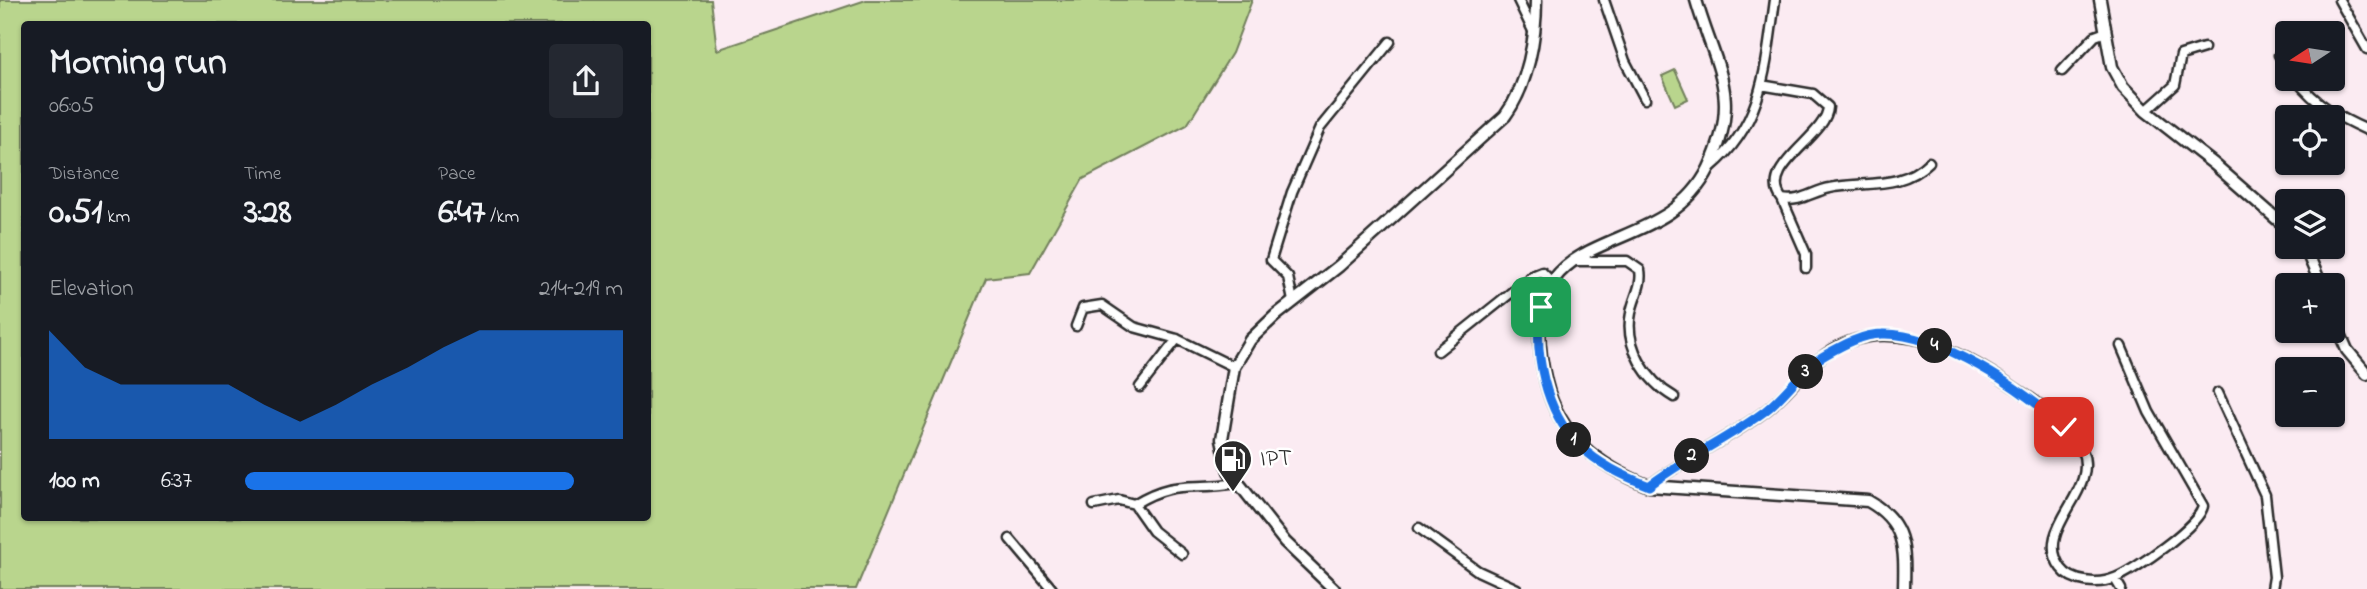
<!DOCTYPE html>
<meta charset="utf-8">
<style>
:root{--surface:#171b24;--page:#242831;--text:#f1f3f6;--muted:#9ea1a6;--accent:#1a73e8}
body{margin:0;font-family:"Indie Flower",sans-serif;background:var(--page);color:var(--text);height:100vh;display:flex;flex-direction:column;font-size:26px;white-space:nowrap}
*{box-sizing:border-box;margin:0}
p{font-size:23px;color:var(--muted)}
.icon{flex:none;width:38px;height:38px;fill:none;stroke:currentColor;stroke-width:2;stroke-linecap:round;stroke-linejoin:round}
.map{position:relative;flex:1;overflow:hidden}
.details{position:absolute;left:21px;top:21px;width:630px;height:500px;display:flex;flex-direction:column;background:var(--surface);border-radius:7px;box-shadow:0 2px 5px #0004}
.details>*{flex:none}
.needle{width:46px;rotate:258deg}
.controls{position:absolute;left:2275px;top:21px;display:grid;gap:14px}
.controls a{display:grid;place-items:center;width:70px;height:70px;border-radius:7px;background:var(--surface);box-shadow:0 2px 5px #0004;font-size:35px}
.pin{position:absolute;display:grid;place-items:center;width:60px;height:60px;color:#fff;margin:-30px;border-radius:14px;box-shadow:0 4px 10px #0006}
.km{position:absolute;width:35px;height:35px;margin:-18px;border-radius:50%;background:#222;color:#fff;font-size:19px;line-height:35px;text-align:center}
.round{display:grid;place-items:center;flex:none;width:74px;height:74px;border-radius:7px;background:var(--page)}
.head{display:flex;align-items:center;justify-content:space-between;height:119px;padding:0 28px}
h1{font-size:38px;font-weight:700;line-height:52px}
.figures{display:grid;grid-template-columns:repeat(3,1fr);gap:10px;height:119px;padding:7px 28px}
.figures div{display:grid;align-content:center}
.figures b{font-size:35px;font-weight:700}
.figures small{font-size:19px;font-weight:400}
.figures p{font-size:19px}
.chart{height:196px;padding:14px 28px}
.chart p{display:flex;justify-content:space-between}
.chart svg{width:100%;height:126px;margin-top:7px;fill:var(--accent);opacity:.7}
ul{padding:0 28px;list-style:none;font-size:23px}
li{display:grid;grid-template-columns:112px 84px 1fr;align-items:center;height:52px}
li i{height:18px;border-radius:9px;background:var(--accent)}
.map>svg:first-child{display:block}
.green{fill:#b9d58d;stroke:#72805c;stroke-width:2;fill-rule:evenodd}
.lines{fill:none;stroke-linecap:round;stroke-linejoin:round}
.minor-casing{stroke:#2b2b2b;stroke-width:13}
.tertiary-casing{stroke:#2b2b2b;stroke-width:15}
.minor{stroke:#fff;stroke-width:8}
.tertiary{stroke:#fff;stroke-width:10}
.route-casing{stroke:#fff;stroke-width:14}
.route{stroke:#1a73e8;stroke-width:9}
.labels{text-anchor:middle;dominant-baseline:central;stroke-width:5;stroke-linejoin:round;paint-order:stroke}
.poi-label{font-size:24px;fill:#2b2b2b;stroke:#fff;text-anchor:start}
</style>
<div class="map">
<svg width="2367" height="589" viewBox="0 0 2367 589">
<rect width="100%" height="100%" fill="#fbebf2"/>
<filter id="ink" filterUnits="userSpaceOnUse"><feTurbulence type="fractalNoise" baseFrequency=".0143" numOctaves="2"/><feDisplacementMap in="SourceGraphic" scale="14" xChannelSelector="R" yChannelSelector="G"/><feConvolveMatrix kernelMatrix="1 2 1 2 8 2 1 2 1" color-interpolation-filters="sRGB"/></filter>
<g filter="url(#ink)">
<path class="green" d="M 0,0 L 711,0 L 717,50 L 866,0 L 1252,0 L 1232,53 L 1187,125 L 1083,179 L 1030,273 L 986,278 L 856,589 L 0,589 ZM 24,24 L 648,24 L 648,518 L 24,518 Z
M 1675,70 L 1688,99 L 1675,105 L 1662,76 Z"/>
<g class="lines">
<defs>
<path id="minor" d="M 1518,0 L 1533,31
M 1604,0 L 1625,61 L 1645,99
M 2339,0 L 2367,49
M 2279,55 L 2287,67
M 2062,71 L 2095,36 L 2106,32
M 2296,79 C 2316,105 2338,117 2367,130
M 1761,85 L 1813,94 L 1828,107 C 1827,137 1757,167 1782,199 C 1800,203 1813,191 1830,188 C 1865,181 1901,190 1929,162
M 2146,111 L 2175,85 L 2181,55 L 2204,48
M 1711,167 C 1764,123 1766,64 1775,0
M 1782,199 L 1806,254 L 1806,268
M 1572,261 L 1627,261 L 1640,270 C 1643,285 1633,299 1631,313 C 1624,346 1646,381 1674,397
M 1293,301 L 1288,277 L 1271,260 L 1292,192 L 1320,128 L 1390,42
M 1076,326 L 1083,308 L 1102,305 L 1134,327 L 1177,339 L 1234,367
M 1438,351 L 1532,276 L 1542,272 L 1552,282
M 1140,387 L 1177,339
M 2218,393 L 2265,495 L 2274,577 L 2272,589
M 1649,486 C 1685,458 1728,439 1764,412 C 1784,397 1799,376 1818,360 C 1874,312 1950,344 2003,380 C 2030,398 2069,420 2082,450 C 2100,493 2032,528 2061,568 C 2072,583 2099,585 2115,578 C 2134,571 2200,525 2203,506 L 2149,412 L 2121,346
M 1134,504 L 1153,531 L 1182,554
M 1094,505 L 1119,500 L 1134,504 C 1177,478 1191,491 1236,483
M 1419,528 L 1478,571 L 1517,589
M 1010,539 L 1052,589
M 2115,579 L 2121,589"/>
<path id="tertiary" d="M 1696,0 C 1715,67 1743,96 1709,168 C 1659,270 1505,211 1546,382 C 1559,437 1599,466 1649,486 L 1868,501 C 1906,522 1905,549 1904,589
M 2100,0 L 2112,67 L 2123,87 L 2146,111 L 2214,164 L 2287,228
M 2305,247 L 2321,285
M 2333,318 L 2347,350 L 2367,374
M 1334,589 L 1285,542 L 1229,471 L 1222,439 L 1234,367 L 1250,340 L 1275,316 L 1339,266 L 1505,116 C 1528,85 1536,38 1536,0"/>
</defs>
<use href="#minor" class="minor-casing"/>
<use href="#tertiary" class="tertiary-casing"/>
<use href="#minor" class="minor"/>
<use href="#tertiary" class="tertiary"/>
</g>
</g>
<g class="lines" filter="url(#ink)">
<defs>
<path id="route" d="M 1541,307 C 1533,352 1545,412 1579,445 C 1598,464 1624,476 1649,486 C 1685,458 1728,439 1765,411 C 1787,394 1803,367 1827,354 C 1843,345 1863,334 1882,334 C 1937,332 2025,390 2064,427"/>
</defs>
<use href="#route" class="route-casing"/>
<use href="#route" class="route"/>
</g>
<defs>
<symbol id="fuel-pin" viewBox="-11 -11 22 30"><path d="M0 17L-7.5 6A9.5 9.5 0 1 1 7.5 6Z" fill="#2b2b2b" stroke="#fff"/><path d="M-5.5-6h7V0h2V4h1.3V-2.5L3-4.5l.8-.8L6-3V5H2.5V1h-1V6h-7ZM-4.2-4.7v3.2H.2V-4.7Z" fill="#fff"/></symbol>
</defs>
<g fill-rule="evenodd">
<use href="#fuel-pin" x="1211" y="437" width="44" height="60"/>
</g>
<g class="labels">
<g class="poi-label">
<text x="1260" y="459">IPT</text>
</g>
</g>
</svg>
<div class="controls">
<a><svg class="needle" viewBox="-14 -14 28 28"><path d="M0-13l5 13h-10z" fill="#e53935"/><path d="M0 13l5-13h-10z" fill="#9ea1a6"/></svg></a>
<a><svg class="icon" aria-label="locate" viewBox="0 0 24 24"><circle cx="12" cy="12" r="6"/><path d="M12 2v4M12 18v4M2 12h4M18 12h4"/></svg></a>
<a><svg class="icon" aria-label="layers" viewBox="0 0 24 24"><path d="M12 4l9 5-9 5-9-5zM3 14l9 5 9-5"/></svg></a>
<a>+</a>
<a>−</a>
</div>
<div class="pin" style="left:1541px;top:307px;background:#1e9e55"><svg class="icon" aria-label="arrive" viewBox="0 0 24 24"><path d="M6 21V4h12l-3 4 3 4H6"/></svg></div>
<div class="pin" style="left:2064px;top:427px;background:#d93025"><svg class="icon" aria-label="check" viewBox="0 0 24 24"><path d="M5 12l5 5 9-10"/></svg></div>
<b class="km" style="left:1574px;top:440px">1</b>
<b class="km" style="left:1692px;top:456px">2</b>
<b class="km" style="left:1806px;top:372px">3</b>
<b class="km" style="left:1935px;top:346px">4</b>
<section class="details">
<div class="head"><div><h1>Morning run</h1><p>06:05</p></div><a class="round"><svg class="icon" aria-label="share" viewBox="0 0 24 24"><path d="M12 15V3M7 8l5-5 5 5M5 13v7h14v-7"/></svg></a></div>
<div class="figures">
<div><p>Distance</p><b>0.51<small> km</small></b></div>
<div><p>Time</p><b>3:28</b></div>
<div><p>Pace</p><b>6:47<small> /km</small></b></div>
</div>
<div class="chart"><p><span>Elevation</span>214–219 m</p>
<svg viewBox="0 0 160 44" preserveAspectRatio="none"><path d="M0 44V6L10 19L20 25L30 25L40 25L50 25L60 32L70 38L80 32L90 25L100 19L110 12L120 6L130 6L140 6L150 6L160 6V44z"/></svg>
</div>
<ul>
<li><b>100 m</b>6:37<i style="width:87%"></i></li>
</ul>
</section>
</div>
